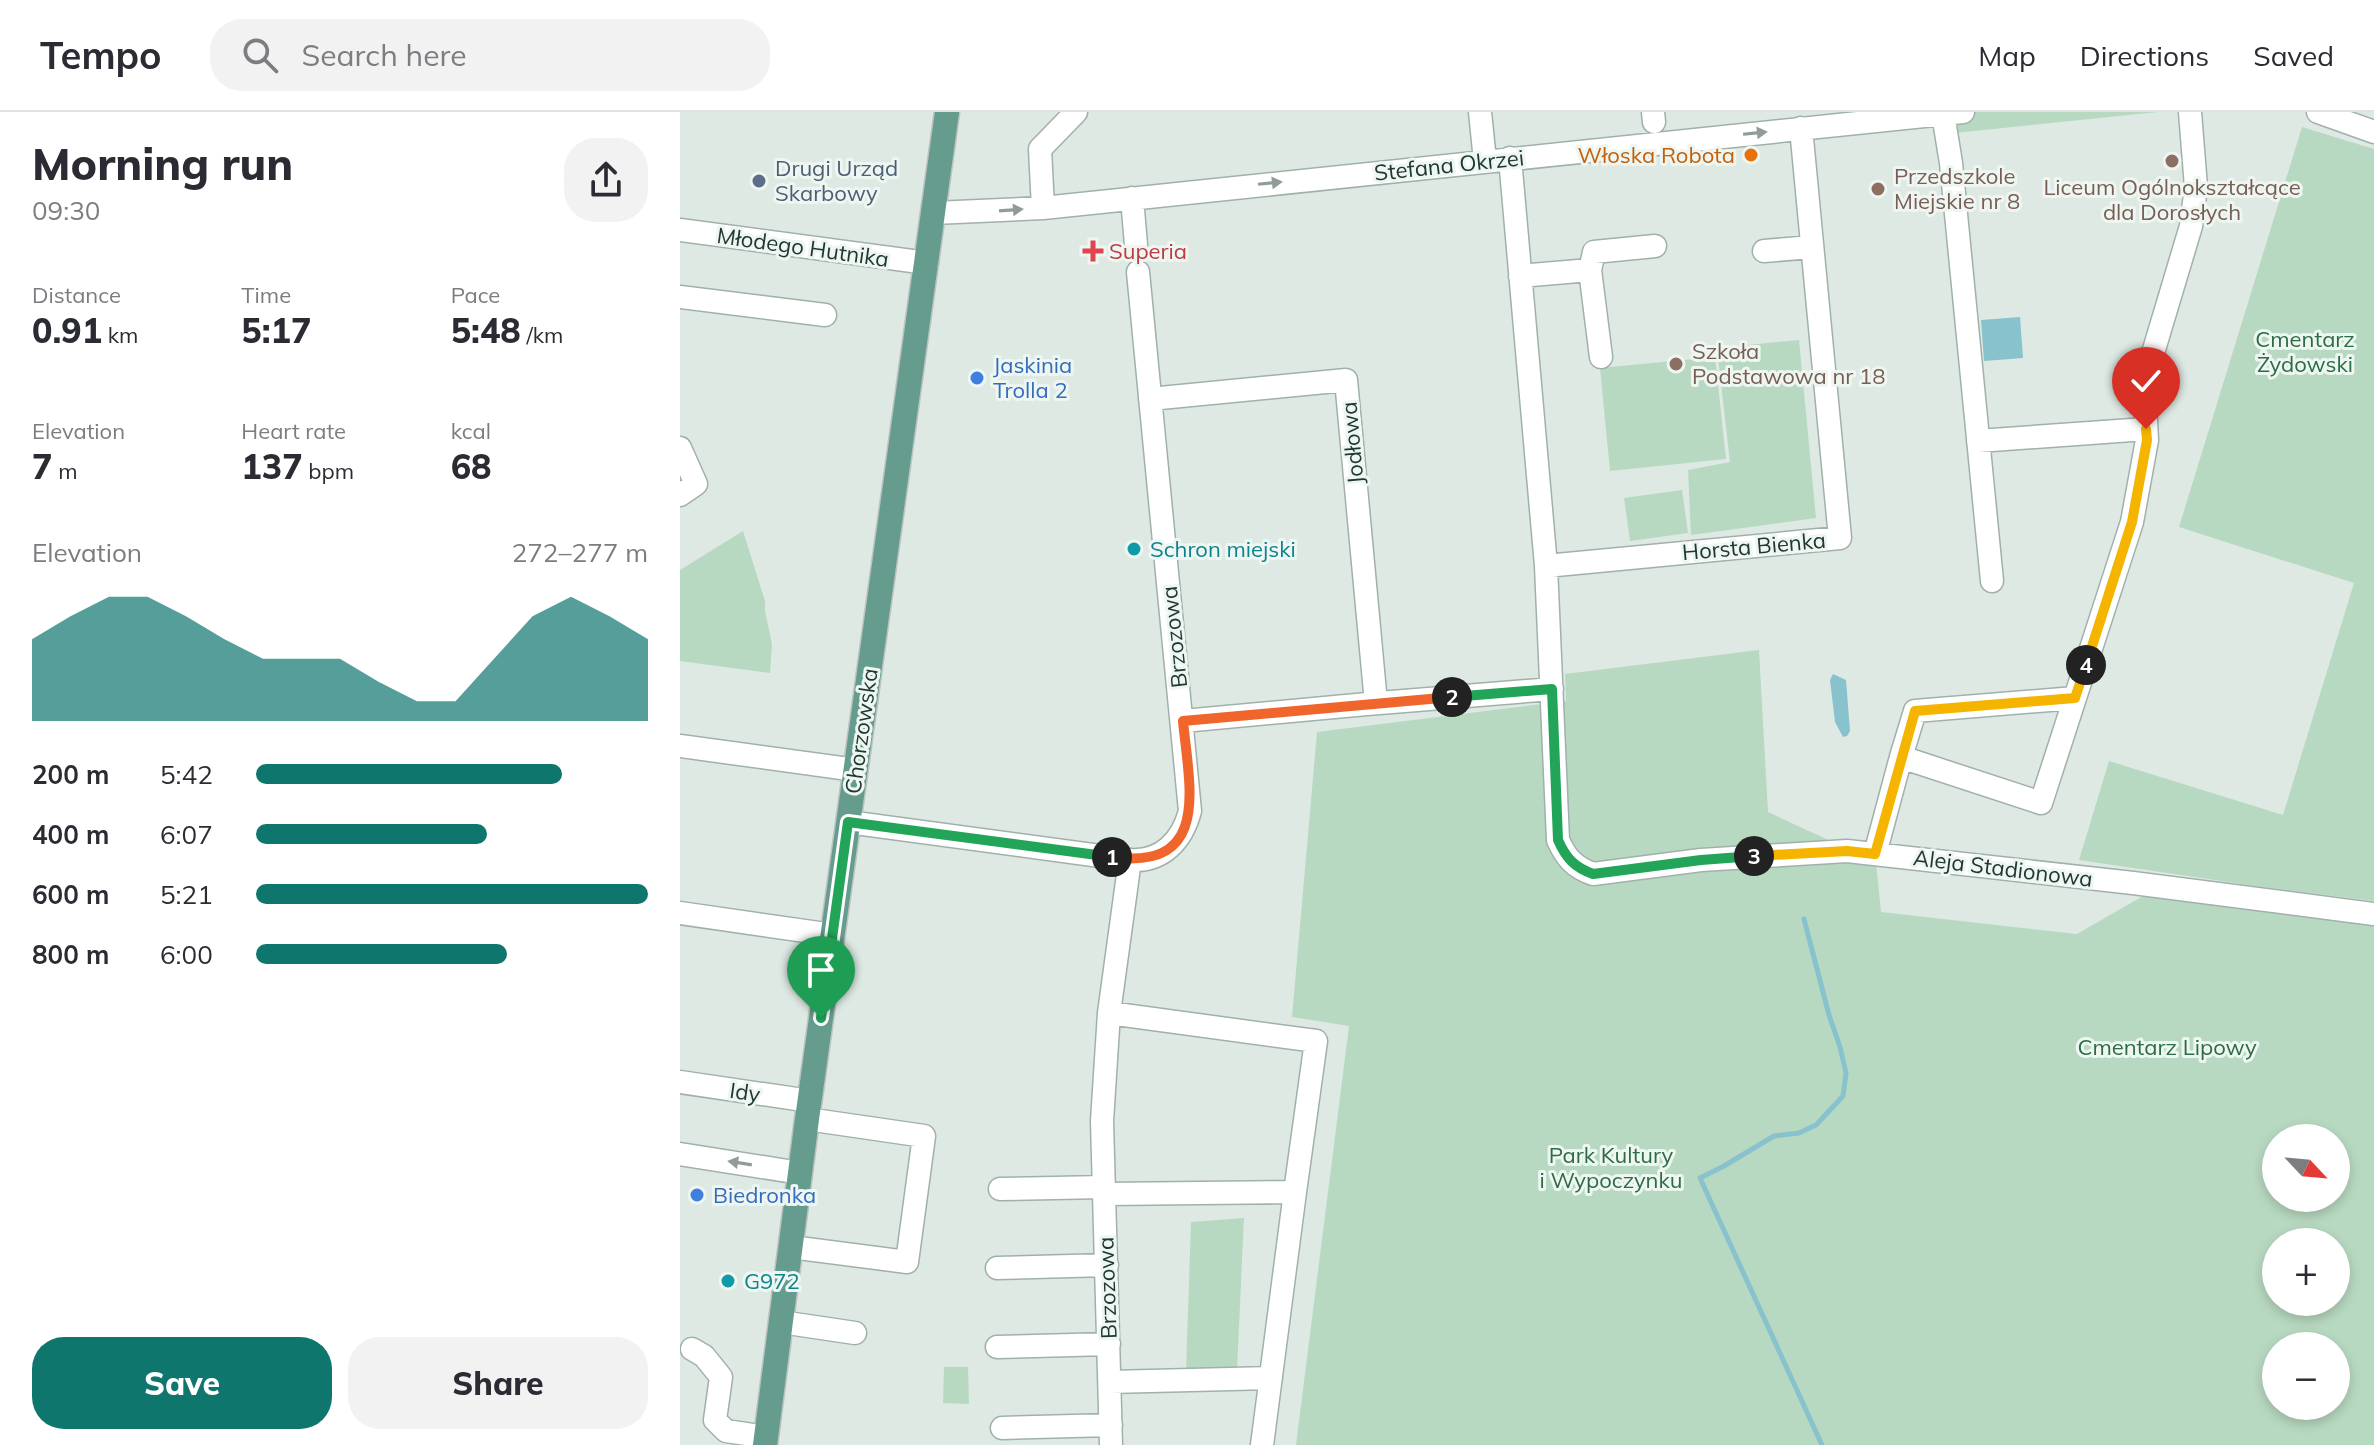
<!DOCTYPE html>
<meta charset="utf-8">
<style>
:root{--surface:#fff;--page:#f2f2f3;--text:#2b2b33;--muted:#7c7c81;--line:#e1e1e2;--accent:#0f766e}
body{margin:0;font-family:Mulish,sans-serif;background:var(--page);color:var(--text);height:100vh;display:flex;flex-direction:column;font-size:30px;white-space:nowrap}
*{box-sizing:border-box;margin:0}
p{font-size:26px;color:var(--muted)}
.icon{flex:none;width:44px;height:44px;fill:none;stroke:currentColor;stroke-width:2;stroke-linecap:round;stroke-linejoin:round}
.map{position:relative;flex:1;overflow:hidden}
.sheet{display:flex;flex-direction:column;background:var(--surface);width:680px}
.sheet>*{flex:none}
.needle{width:52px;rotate:116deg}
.tools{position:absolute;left:1582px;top:1012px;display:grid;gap:16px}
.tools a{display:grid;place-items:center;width:88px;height:88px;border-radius:50%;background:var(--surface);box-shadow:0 4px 12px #0003;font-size:40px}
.pin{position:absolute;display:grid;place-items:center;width:68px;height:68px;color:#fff;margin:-82px -34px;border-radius:50% 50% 50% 0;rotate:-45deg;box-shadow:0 0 8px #0007}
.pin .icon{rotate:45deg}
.km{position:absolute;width:40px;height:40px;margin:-20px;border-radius:50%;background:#222;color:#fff;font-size:22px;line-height:40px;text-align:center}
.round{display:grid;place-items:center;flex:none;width:84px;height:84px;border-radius:32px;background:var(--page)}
.summary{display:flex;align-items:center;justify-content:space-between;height:136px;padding:0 32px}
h1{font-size:44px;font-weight:800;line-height:60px}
.stats{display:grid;grid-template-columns:repeat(3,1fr);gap:12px;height:136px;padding:8px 32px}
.stats div{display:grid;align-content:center}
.stats b{font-size:34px;font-weight:800}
.stats small{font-size:22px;font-weight:400}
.stats p{font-size:22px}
.chart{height:224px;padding:16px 32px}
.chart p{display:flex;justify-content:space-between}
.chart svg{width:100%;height:144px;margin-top:8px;fill:var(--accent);opacity:.7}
.primary-button{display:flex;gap:16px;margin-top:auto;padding:16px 32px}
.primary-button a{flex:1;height:92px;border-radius:32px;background:var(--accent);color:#fff;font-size:32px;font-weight:800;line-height:92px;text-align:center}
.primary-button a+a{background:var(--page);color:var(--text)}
ul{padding:0 32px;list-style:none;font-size:26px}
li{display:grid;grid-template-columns:128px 96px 1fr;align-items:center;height:60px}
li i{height:20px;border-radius:10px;background:var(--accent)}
header{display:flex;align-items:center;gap:48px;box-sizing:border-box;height:112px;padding:0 40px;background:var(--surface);border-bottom:2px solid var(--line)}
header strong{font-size:38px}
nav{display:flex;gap:44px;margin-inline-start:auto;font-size:28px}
.search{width:560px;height:72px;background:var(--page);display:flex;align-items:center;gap:20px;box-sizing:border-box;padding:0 28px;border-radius:32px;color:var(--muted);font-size:30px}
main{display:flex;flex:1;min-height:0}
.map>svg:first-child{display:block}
.green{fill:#b8d9c1;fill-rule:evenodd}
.water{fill:#88c2cc}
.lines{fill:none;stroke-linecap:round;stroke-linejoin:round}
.stream{stroke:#88c2cc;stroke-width:5}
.minor-casing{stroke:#a1b0ab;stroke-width:25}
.major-casing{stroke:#bcc3c1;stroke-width:27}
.minor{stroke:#fff;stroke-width:22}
.major{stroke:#659c8e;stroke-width:24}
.oneway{fill:#909c98}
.split-1-casing{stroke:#fff;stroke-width:16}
.split-2-casing{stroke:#fff;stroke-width:16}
.split-3-casing{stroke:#fff;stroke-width:16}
.split-4-casing{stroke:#fff;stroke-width:16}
.split-5-casing{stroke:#fff;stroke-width:16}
.split-1{stroke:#22a559;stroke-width:10}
.split-2{stroke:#f0652b;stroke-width:10}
.split-3{stroke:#22a559;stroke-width:10}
.split-4{stroke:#f5b400;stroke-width:10}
.split-5{stroke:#f5b400;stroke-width:10}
.food-dot{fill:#e8710a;stroke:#eef6f2;stroke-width:3}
.education-dot{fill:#8d6e63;stroke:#eef6f2;stroke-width:3}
.service-dot{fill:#5c6f8a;stroke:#eef6f2;stroke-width:3}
.health-dot{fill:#e0444e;stroke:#eef6f2;stroke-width:3}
.shop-dot{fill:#3f7fe0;stroke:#eef6f2;stroke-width:3}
.culture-dot{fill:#0f9aa8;stroke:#eef6f2;stroke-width:3}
.labels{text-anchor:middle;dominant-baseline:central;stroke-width:6;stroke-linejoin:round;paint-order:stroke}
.food-label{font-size:22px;fill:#c56008;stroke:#eef6f2;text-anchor:end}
.street-label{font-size:22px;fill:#203831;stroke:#eef6f2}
.service-label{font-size:22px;fill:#4e5e75;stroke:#eef6f2;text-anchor:start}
.education-label{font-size:22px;fill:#785e54;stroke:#eef6f2;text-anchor:start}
.health-label{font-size:22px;fill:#be3a42;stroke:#eef6f2;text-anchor:start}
.park-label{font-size:22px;fill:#2d6c45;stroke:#eef6f2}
.shop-label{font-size:22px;fill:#366cbe;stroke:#eef6f2;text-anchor:start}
.culture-label{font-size:22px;fill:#0d838f;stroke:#eef6f2;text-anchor:start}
</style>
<header>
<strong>Tempo</strong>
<div class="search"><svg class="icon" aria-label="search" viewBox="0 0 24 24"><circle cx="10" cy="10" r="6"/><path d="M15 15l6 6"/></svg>Search here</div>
<nav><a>Map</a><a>Directions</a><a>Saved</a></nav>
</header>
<main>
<section class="sheet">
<div class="summary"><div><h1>Morning run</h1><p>09:30</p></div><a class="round"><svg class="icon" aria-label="share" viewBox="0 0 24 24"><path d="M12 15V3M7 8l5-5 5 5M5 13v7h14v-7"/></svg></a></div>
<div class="stats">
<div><p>Distance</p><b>0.91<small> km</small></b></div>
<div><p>Time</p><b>5:17</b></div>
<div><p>Pace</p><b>5:48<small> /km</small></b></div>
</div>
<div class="stats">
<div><p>Elevation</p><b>7<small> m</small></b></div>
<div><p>Heart rate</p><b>137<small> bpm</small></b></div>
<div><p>kcal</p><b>68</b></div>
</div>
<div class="chart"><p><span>Elevation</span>272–277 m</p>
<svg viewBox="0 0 160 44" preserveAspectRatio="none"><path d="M0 44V19L10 12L20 6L30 6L40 12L50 19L60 25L70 25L80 25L90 32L100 38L110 38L120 25L130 12L140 6L150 12L160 19V44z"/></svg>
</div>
<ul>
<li><b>200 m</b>5:42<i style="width:78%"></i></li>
<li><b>400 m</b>6:07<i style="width:59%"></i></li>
<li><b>600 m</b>5:21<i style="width:100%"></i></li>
<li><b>800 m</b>6:00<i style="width:64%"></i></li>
</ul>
<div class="primary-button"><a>Save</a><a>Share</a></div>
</section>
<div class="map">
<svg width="1694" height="1333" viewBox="0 0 1694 1333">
<rect width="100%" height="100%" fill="#dee9e4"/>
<path class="green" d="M 1246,0 L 1478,0 L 1266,22 Z
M 1622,15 L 1694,37 L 1694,789 L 1582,775 L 1399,748 L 1429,649 L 1603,703 L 1674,471 L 1499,415 Z
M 1119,228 L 1136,406 L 1011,423 L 1008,358 L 1050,350 L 1037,236 Z
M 1035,245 L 1046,347 L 930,359 L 920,256 Z
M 1002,378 L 1008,421 L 950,429 L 944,386 Z
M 63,419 L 85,489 L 85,499 L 92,532 L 90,561 L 0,549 L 0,458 Z
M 1079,538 L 1088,700 L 1196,750 L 1201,800 L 1397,822 L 1463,784 L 1694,810 L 1694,1333 L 616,1333 L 669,914 L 612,905 L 637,620 L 886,589 L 885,562 ZM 1596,1026 L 1656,1026 L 1656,1086 L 1596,1086 ZM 1596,1130 L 1656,1130 L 1656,1190 L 1596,1190 ZM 1596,1234 L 1656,1234 L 1656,1294 L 1596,1294 Z
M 564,1106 L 557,1259 L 506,1259 L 511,1110 Z
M 264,1255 L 288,1255 L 289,1292 L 263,1291 Z"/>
<path class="water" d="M 1340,205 L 1343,246 L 1304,249 L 1301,208 Z
M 1153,562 L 1166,568 L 1170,619 L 1167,624 L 1163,625 L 1155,610 L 1150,568 Z"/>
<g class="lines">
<path class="stream" d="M 1124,807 L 1149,903 L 1160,935 L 1166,961 L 1163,984 L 1136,1013 L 1119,1021 L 1094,1024 L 1044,1054 L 1020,1066 L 1142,1333"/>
<defs>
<path id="minor" d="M 800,0 L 805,49
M 973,0 L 974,10
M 1638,0 L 1694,20
M 1263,2 L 1271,51 L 1312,469
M 830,46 L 866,454 L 878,728 C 886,746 894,755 913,762 L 1021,748 L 1167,739 L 1453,771 L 1694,802
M 452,86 L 456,133
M 363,96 L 360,37 L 396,0
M 254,101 L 363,96 L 1283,0
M 0,118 L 247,151
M 1084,139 L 1132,135
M 910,158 L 914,140 L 975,134
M 840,164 L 910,158 L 921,245
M 0,185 L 145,203
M 470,287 L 666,268 L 696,591
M 1298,329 L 1466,317
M 0,336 L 16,372 L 0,383
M 866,454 L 1160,426 L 1121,16
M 1395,586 L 1235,599 L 1221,645 L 1361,691 L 1452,410 L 1467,328 L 1464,271 L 1511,114 L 1516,75 L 1510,0
M 503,609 L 687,592 L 872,577
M 0,634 L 176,658
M 168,710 L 450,748
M 1195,742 L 1221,645
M 0,801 L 153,823
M 429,901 L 636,929 L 615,1080
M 0,970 L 130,989
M 0,1042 L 120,1061
M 320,1077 L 424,1075
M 425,1082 L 615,1080 L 582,1333
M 111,1135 L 227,1150 L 244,1024 L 127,1007
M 317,1156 L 427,1153
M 101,1210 L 175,1221
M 317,1235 L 429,1232
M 12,1237 L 24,1244 L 41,1265 L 35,1308 L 46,1319 L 86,1325
M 430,1270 L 591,1266
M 322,1316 L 431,1313
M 431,1333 L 422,1009 L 429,901 L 450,748 C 482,750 502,729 510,699 L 458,160"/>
<path id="major" d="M 85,1333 L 127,1007 L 267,0"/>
</defs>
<use href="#minor" class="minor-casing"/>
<use href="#major" class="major-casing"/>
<use href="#minor" class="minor"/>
<use href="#major" class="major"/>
</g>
<defs><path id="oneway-solid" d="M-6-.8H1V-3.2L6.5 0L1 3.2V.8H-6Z" transform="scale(2)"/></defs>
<g class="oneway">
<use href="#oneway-solid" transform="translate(1075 21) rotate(-6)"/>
<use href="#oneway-solid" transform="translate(590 71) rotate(-6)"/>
<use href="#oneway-solid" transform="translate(331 98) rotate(-4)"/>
<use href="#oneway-solid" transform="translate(60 1051) rotate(-171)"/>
</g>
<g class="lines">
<defs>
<path id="split-1" d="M 141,906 L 168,710 L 432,745"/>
<path id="split-2" d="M 432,745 C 532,759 509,673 503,609 L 772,585"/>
<path id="split-3" d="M 772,585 L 872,577 L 878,728 C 886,746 894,755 913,762 L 1021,748 L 1074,744"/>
<path id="split-4" d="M 1074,744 L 1167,739 L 1195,742 L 1235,599 L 1395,586 L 1406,553"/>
<path id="split-5" d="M 1406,553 L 1452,410 L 1467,328 L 1466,317"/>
</defs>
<use href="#split-1" class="split-1-casing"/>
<use href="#split-2" class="split-2-casing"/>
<use href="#split-3" class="split-3-casing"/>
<use href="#split-4" class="split-4-casing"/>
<use href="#split-5" class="split-5-casing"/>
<use href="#split-1" class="split-1"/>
<use href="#split-2" class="split-2"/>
<use href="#split-3" class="split-3"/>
<use href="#split-4" class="split-4"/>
<use href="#split-5" class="split-5"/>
</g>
<circle class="food-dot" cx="1071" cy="43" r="8"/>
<g class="education-dot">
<circle cx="1492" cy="49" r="8"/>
<circle cx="1198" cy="77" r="8"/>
<circle cx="996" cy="252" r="8"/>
</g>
<circle class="service-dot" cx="79" cy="69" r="8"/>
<path class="health-dot" d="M409 127h8v8h8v8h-8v8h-8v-8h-8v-8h8z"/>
<g class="shop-dot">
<circle cx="297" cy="266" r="8"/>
<circle cx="17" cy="1083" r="8"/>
</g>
<g class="culture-dot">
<circle cx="454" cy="437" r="8"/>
<circle cx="48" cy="1169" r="8"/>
</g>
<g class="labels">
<g class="food-label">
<text x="1055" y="43">Włoska Robota</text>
</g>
<g class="street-label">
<text transform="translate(769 53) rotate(-6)">Stefana Okrzei</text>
<text transform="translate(123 135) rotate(8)">Młodego Hutnika</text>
<text transform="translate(672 331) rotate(-95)">Jodłowa</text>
<text transform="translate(1074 434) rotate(-5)">Horsta Bienka</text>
<text transform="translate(494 525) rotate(-96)">Brzozowa</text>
<text transform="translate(181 619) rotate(-82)">Chorzowska</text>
<text transform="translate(1323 756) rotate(7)">Aleja Stadionowa</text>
<text transform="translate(65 980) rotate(8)">Idy</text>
<text transform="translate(427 1176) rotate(-92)">Brzozowa</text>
</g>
<g class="service-label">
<text x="95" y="56">Drugi Urząd<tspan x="95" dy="25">Skarbowy</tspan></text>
</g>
<g class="education-label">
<text x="1214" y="64">Przedszkole<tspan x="1214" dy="25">Miejskie nr 8</tspan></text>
<text x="1492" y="75" text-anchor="middle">Liceum Ogólnokształcące<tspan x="1492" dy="25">dla Dorosłych</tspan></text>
<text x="1012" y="239">Szkoła<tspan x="1012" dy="25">Podstawowa nr 18</tspan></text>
</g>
<g class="health-label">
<text x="429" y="139">Superia</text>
</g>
<g class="park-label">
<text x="1625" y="227">Cmentarz<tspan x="1625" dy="25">Żydowski</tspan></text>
<text x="1487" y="935">Cmentarz Lipowy</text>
<text x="931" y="1043">Park Kultury<tspan x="931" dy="25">i Wypoczynku</tspan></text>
</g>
<g class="shop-label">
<text x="313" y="253">Jaskinia<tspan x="313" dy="25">Trolla 2</tspan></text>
<text x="33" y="1083">Biedronka</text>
</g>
<g class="culture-label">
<text x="470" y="437">Schron miejski</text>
<text x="64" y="1169">G972</text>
</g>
</g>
</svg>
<div class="tools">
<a><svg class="needle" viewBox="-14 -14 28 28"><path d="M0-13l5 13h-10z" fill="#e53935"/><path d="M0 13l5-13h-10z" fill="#7c7c81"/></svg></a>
<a>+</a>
<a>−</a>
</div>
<div class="pin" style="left:141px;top:906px;background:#1e9e55"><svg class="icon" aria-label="arrive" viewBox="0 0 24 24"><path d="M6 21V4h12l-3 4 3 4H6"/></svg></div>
<div class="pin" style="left:1466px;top:317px;background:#d93025"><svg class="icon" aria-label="check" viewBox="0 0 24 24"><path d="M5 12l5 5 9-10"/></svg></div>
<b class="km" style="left:432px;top:745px">1</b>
<b class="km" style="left:772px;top:585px">2</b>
<b class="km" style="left:1074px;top:744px">3</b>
<b class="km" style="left:1406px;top:553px">4</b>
</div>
</main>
